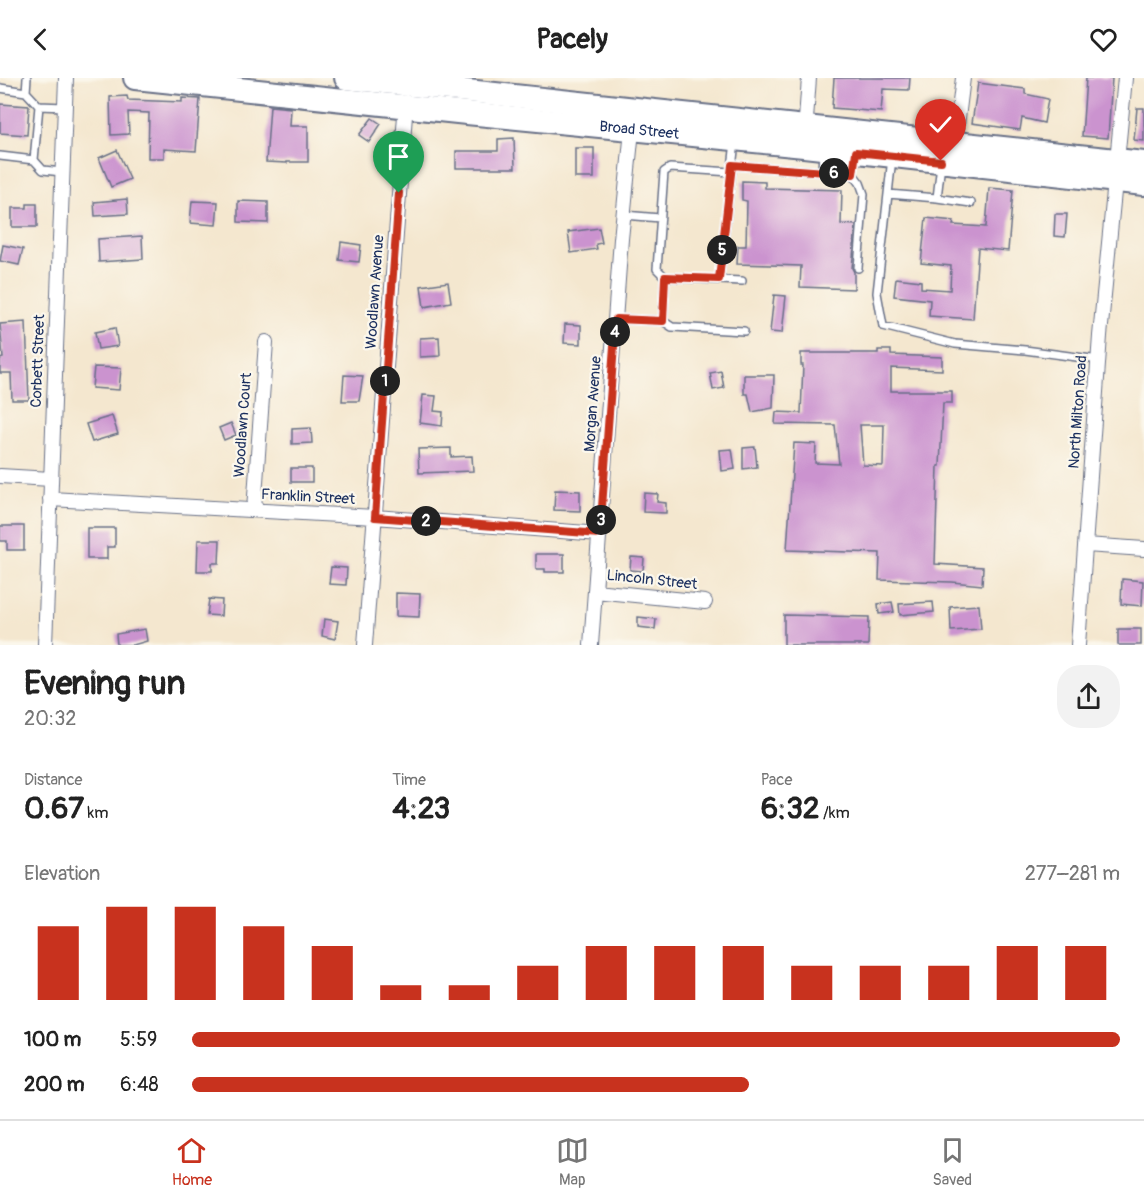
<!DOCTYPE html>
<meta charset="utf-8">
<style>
:root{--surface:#fff;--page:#f2f2f2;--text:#222;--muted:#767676;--line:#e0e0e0;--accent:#c8321e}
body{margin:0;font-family:Pangolin,sans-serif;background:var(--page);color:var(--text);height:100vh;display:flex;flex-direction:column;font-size:22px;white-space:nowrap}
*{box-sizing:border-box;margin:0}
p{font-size:20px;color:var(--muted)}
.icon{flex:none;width:33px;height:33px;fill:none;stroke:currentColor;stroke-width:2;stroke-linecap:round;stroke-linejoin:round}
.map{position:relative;height:567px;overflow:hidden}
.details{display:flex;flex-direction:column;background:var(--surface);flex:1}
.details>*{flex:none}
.pin{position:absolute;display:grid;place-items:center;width:51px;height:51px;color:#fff;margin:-62px -26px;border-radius:50% 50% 50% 0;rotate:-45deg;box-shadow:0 0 6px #0007}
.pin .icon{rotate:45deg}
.km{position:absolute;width:30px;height:30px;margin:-15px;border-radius:50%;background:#222;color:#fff;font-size:16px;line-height:30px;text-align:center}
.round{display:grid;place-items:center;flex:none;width:63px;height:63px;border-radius:24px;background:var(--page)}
.head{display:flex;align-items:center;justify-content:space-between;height:102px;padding:0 24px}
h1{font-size:33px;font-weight:700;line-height:45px}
.figures{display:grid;grid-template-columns:repeat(3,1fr);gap:9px;height:102px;padding:6px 24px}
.figures div{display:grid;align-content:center}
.figures b{font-size:30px;font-weight:700}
.figures small{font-size:16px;font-weight:400}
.figures p{font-size:16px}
.chart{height:168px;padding:12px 24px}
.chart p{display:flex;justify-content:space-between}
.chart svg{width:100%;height:108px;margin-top:6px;stroke:var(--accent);stroke-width:6}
ul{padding:0 24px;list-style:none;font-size:20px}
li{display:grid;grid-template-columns:96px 72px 1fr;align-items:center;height:45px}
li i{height:15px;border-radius:8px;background:var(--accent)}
header{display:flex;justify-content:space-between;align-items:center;height:78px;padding:0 24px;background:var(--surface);font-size:27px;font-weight:700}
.dock{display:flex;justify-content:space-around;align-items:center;height:84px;border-top:2px solid var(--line);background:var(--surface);font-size:16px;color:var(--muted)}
.dock a{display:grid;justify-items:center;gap:3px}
.dock .on{color:var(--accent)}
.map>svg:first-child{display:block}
.building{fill:#cb93cf;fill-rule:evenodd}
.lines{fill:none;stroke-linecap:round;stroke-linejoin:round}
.lane-casing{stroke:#676f86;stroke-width:10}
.street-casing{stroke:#676f86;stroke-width:16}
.primary-casing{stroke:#676f86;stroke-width:26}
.lane{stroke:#fff;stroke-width:7}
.street{stroke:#fff;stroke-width:14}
.primary{stroke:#fff;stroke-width:22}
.route-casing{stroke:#fff;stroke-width:12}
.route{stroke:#c8321e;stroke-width:8}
.labels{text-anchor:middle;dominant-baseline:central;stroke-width:4.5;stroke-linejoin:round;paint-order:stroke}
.street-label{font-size:15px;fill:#1b2f5e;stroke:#fbf7ec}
</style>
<header><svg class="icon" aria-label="back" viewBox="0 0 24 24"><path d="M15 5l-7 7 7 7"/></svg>Pacely<svg class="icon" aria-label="heart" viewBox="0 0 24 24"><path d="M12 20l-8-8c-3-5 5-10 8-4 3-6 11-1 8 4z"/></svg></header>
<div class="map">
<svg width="1144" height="567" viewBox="0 0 1144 567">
<rect width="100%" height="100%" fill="#fbf7ec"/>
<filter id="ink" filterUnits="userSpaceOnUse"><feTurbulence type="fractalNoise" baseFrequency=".0167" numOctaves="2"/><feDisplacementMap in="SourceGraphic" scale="12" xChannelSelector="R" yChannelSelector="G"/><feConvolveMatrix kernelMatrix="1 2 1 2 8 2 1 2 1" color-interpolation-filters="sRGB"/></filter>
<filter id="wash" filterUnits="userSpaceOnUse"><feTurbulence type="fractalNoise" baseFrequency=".008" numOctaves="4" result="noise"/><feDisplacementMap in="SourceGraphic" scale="24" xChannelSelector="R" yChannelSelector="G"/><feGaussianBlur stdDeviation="1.35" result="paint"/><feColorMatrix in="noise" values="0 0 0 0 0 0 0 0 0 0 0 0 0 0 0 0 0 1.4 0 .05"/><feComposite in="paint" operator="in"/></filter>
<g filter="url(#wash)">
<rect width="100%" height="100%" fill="#f4e7cf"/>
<g id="blocks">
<path class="building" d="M 834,0 L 910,0 L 909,12 L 883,11 L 881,34 L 832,30 Z
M 1086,0 L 1112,0 L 1108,60 L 1082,58 Z
M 978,5 L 1025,11 L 1025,16 L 1048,21 L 1044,45 L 1022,40 L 1020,52 L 972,45 Z
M 127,18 L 128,22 L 182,24 L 182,20 L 200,21 L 196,73 L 164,71 L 164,80 L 148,80 L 149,35 L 128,34 L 129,56 L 111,57 L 110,19 Z
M 0,26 L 29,28 L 27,57 L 0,55 Z
M 270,28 L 291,30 L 290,48 L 308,48 L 308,84 L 287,84 L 287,85 L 266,84 Z
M 1137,30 L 1144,30 L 1144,63 L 1134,62 Z
M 372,40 L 381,46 L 369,64 L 359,57 Z
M 514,60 L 515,90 L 456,90 L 456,73 L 498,73 L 498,61 Z
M 575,70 L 594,70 L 594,100 L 575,100 Z
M 117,72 L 130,101 L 111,109 L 99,80 Z
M 742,103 L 765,104 L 765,110 L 842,112 L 841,146 L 856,147 L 852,190 L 854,194 L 854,211 L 800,209 L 801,188 L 737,186 L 738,168 L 746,168 L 747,123 L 742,122 Z
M 989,110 L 1013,112 L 1008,173 L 978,170 L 973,241 L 929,238 L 930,222 L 894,218 L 896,200 L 921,203 L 921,210 L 950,212 L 951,188 L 921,185 L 926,140 L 954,143 L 953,147 L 986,149 Z
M 127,121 L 128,136 L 95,138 L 94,124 Z
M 192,123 L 218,124 L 216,147 L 190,145 Z
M 238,123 L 268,124 L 268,145 L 238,144 Z
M 27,126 L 37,126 L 37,149 L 12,149 L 12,130 L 27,130 Z
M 1055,136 L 1067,136 L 1065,159 L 1054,158 Z
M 599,150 L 602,165 L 596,166 L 597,171 L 571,175 L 568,154 Z
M 142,158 L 143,181 L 99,184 L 98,161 Z
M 341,164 L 361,167 L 359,184 L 339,182 Z
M 3,167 L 23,171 L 19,187 L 0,183 Z
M 448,204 L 451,224 L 424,229 L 421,208 Z
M 774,217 L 786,218 L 782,255 L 770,254 Z
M 26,244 L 29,322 L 12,322 L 11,295 L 0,295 L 0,281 L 3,280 L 0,246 Z
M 565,246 L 581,247 L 581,266 L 564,265 Z
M 115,250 L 118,268 L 98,271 L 95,254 Z
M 439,259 L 440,278 L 420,279 L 420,260 Z
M 878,272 L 891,272 L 891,277 L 942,279 L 942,292 L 891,290 L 891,313 L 952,313 L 952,325 L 943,325 L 940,388 L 938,388 L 935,486 L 983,489 L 982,507 L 952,504 L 879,502 L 880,475 L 787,472 L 794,365 L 816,366 L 815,385 L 839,386 L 835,347 L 775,346 L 776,334 L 801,335 L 803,287 L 801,287 L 801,275 L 878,275 ZM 860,347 L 884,347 L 883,388 L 863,387 Z
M 94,289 L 121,290 L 119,312 L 92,310 Z
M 721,293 L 724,310 L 713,312 L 710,295 Z
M 344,297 L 363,298 L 359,323 L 342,323 Z
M 744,297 L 774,297 L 773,330 L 752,334 L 748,316 L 744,316 Z
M 423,317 L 436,318 L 434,333 L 443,334 L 442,348 L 420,345 Z
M 112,338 L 118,356 L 92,364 L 86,346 Z
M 231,345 L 236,357 L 224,362 L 219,350 Z
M 311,350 L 312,365 L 292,366 L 292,351 Z
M 755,369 L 757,389 L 743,391 L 743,370 Z
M 451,370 L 451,379 L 472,378 L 473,393 L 419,395 L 418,371 Z
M 732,371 L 735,391 L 722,393 L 720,372 Z
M 291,390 L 312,390 L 312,404 L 291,404 Z
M 555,412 L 580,413 L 580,433 L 554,432 Z
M 644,415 L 658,416 L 657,424 L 666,425 L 666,435 L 643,434 Z
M 0,448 L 24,448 L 24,472 L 7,472 L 7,463 L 0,463 Z
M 87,450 L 115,450 L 115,469 L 107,469 L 107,481 L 87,481 Z
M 198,462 L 220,462 L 219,485 L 212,485 L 212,493 L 197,493 Z
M 536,476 L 564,476 L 564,494 L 545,494 L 545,491 L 536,491 Z
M 631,479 L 644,480 L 643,493 L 630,492 Z
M 331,489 L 347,490 L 346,507 L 329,506 Z
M 1122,501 L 1143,503 L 1142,528 L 1121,526 Z
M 396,515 L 420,516 L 419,539 L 396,538 Z
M 209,521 L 222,522 L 221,538 L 207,537 Z
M 892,524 L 894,534 L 879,536 L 878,526 Z
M 933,524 L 934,534 L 900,537 L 899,526 Z
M 979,527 L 981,551 L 951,553 L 950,529 Z
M 784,537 L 869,539 L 868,567 L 784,567 Z
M 638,539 L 656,541 L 655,551 L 638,549 Z
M 324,541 L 338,543 L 335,561 L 322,558 Z
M 145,551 L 147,563 L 133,567 L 117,567 L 116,556 Z
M 1118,551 L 1141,551 L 1141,567 L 1118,567 Z"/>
</g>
</g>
<g filter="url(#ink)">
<use href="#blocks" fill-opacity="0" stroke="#676f86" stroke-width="1.5"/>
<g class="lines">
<defs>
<path id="lane" d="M 0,10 L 26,14 L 27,0
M 26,14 L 39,28 L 65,29
M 735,64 L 719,202 L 665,199 L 663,243 L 672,249 L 744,253
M 0,78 L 34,82 L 39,28
M 892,80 L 877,215 L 883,248 L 955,266 L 1025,272 L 1099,282
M 34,82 L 43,92 L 62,94
M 941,86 L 937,120 L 971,125
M 732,87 L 853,96 L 860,105 L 864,116 L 858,190
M 822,94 L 823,72
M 888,116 L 937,120
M 624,137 L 660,140
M 665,199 L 657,191 L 664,94 L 670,90 L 731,94
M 719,202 L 742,203
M 616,241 L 663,243"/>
<path id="street" d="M 805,55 L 809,0
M 955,64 L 963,0
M 0,398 L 51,401
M 50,421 L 375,439 L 600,456
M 254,432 L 266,264
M 1086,467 L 1144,471
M 595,513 L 705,524
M 45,567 L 66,0
M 365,567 L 406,24
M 591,567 L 621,161 L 632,52
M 1078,567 L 1100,258 L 1125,0"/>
<g id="primary">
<path id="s1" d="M 135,0 L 467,35 L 804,68 L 1144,106"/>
<path d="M 346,0 L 1144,85"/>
</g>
</defs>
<use href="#lane" class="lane-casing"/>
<use href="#street" class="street-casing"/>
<use href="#primary" class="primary-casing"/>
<use href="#lane" class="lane"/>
<use href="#street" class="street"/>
<use href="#primary" class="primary"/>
</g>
</g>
<g class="lines" filter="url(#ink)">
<defs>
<path id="route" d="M 399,115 L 375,439 L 600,456 L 616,241 L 663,243 L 665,199 L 719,201 L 732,87 L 853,96 L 856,74 L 941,83"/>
</defs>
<use href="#route" class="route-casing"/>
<use href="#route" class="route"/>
</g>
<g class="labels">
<g class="street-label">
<text stroke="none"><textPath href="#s1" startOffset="507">Broad Street</textPath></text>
<text transform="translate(375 214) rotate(-86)">Woodlawn Avenue</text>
<text transform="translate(38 283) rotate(-88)">Corbett Street</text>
<text transform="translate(593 326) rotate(-86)">Morgan Avenue</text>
<text transform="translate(1078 334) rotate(-86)">North Milton Road</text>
<text transform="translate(243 347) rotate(-86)">Woodlawn Court</text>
<text transform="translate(308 419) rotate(3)">Franklin Street</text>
<text transform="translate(652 502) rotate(6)">Lincoln Street</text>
</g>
</g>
</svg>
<div class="pin" style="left:399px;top:115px;background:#1e9e55"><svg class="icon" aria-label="arrive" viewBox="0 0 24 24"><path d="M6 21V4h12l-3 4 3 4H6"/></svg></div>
<div class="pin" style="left:941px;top:83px;background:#d93025"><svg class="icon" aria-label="check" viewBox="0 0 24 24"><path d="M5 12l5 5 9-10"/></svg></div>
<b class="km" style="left:385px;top:303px">1</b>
<b class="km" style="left:426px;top:443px">2</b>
<b class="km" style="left:601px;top:442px">3</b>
<b class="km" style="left:615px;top:254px">4</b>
<b class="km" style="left:722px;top:172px">5</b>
<b class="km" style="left:834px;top:95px">6</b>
</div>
<section class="details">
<div class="head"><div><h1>Evening run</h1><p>20:32</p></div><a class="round"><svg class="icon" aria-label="share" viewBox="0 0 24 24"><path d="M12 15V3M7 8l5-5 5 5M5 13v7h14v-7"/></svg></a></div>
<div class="figures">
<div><p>Distance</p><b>0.67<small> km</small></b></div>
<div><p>Time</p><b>4:23</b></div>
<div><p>Pace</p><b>6:32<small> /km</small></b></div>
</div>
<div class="chart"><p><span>Elevation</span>277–281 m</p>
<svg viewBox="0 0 160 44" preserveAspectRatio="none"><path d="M5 44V14M15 44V6M25 44V6M35 44V14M45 44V22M55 44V38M65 44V38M75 44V30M85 44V22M95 44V22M105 44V22M115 44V30M125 44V30M135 44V30M145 44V22M155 44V22"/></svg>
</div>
<ul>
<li><b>100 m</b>5:59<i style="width:100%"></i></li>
<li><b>200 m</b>6:48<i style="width:60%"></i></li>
</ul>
</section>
<nav class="dock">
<a class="on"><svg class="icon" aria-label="home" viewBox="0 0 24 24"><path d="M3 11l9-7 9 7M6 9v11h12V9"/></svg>Home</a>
<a><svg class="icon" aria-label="map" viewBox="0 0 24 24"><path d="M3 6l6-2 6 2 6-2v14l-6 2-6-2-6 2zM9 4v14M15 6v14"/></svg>Map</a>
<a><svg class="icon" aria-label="saved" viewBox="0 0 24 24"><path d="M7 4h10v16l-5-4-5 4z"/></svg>Saved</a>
</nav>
